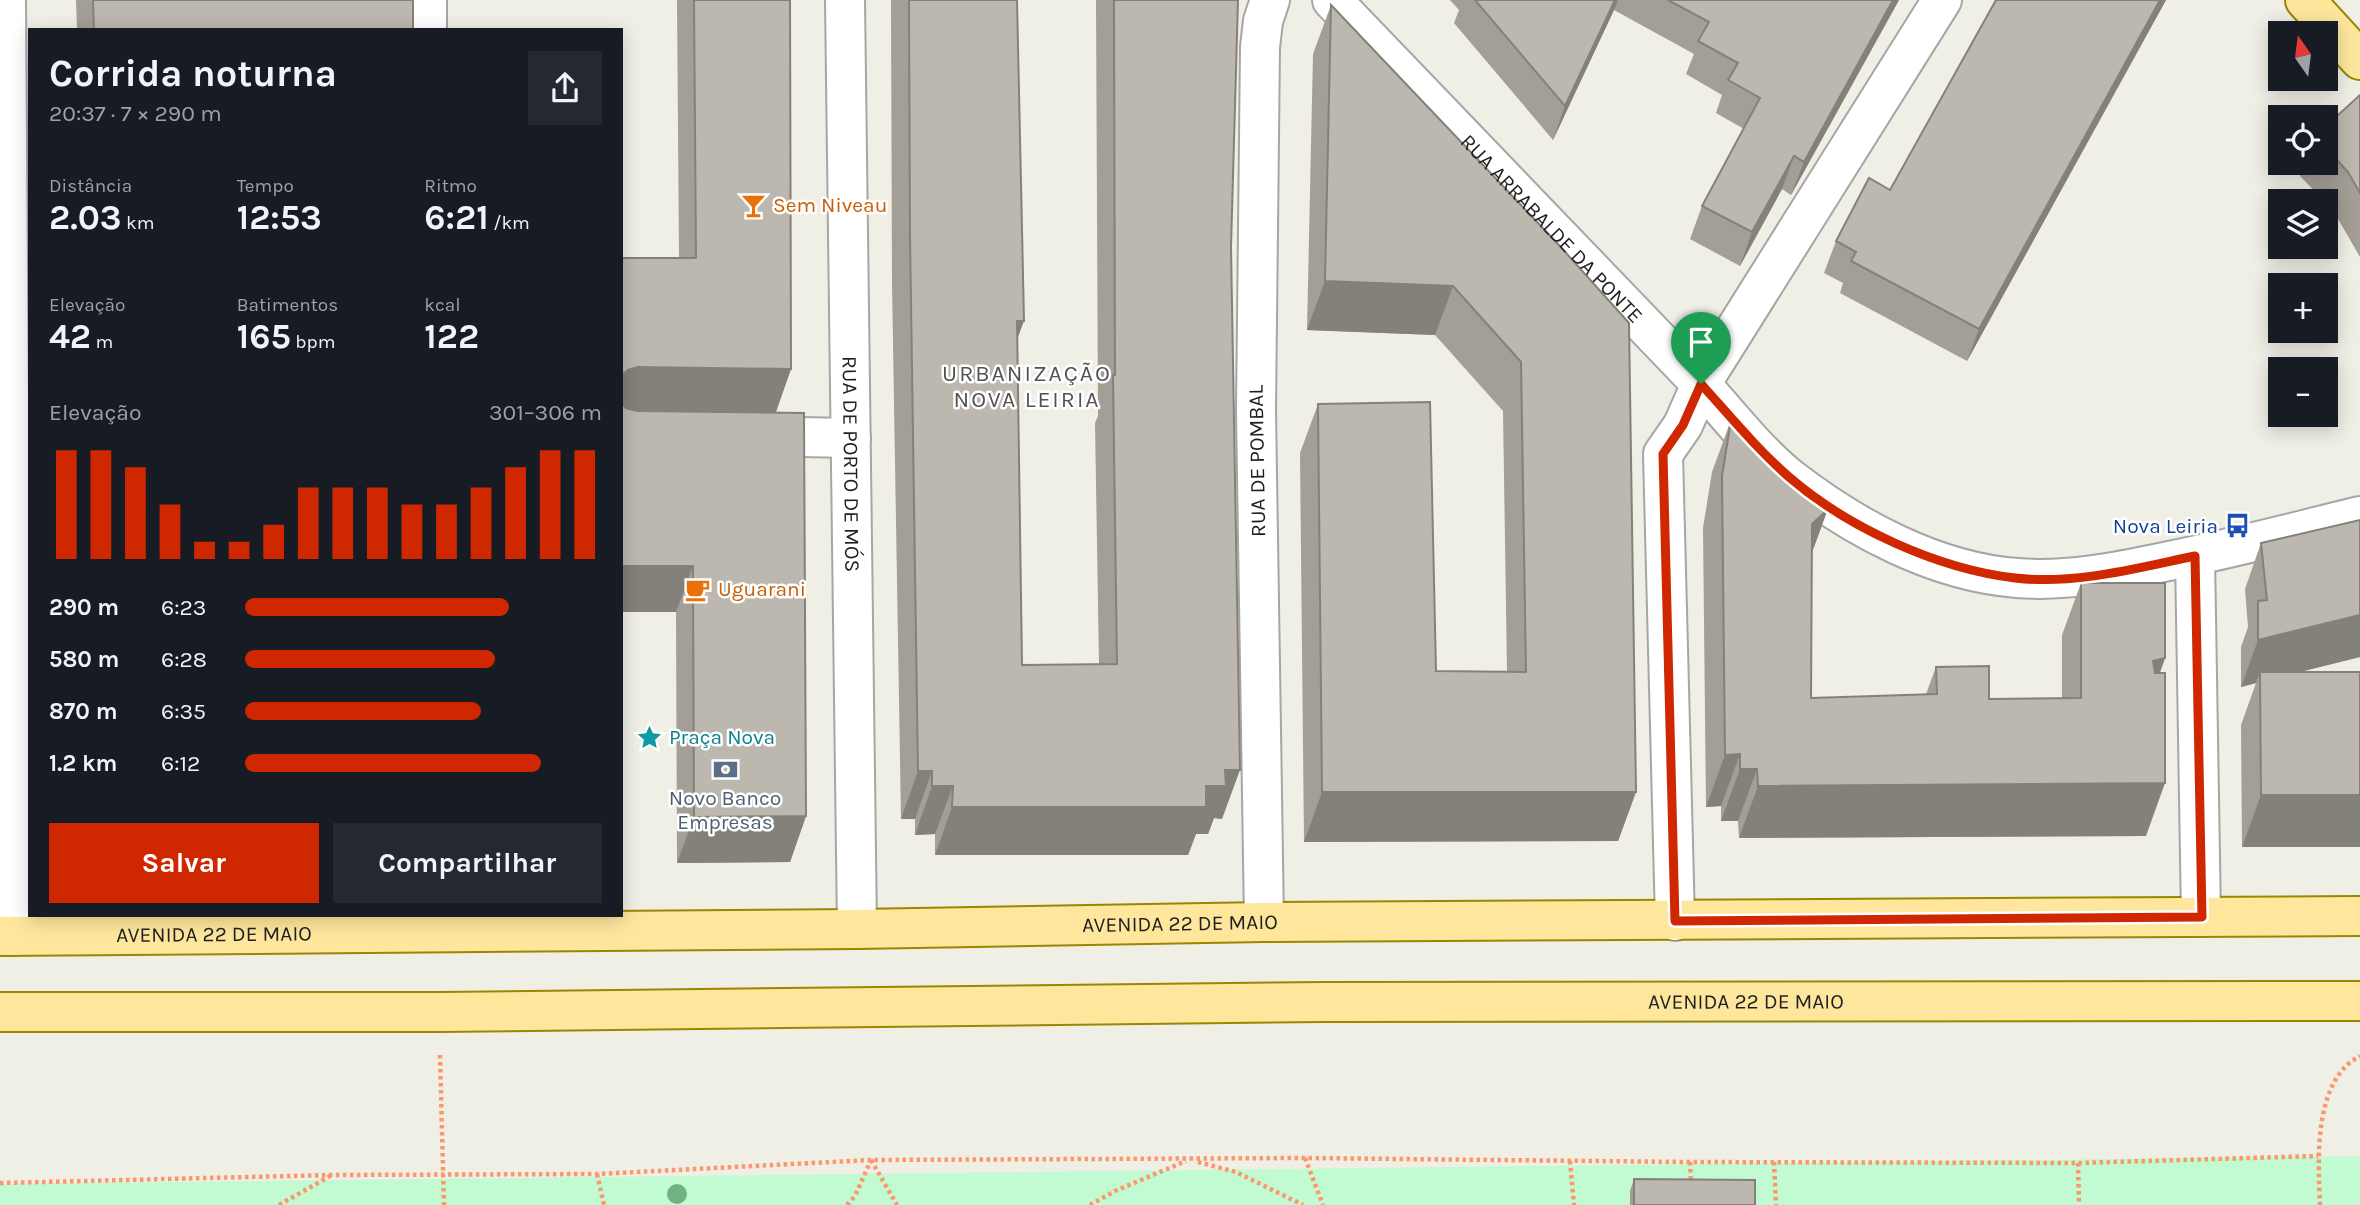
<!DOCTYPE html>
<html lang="pt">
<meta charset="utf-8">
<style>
:root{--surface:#171b24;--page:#242831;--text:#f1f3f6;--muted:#9ea1a6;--accent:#cf2800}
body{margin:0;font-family:Karla,sans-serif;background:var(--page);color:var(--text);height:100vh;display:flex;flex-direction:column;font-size:26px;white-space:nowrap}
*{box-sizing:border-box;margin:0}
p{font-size:23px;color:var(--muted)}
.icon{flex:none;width:38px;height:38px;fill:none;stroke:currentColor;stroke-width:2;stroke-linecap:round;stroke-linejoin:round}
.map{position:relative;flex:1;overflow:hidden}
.sheet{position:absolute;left:28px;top:28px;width:595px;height:889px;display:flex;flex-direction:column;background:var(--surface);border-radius:0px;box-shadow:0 4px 18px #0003}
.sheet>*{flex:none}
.needle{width:46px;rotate:346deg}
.buttons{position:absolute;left:2268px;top:21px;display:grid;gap:14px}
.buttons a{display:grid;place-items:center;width:70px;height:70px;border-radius:0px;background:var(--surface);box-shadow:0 4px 18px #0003;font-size:35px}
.pin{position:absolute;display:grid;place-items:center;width:60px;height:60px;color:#fff;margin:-72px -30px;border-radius:50% 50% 50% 0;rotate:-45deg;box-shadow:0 0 7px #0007}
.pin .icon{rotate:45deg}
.round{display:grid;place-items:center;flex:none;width:74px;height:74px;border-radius:0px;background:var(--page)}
.headline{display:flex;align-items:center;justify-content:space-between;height:119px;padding:0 21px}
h1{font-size:38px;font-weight:700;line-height:52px}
.figures{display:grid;grid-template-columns:repeat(3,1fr);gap:10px;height:119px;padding:7px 21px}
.figures div{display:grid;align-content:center}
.figures b{font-size:35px;font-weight:700}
.figures small{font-size:19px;font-weight:400}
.figures p{font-size:19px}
.chart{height:196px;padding:14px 21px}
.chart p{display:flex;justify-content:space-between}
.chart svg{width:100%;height:126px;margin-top:7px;stroke:var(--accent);stroke-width:6}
.button{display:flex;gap:14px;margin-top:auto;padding:14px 21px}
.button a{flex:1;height:80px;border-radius:0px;background:var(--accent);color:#fff;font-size:28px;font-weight:700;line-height:80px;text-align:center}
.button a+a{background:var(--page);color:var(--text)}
ul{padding:0 21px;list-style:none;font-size:23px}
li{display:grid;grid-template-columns:112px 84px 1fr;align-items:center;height:52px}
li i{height:18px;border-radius:9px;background:var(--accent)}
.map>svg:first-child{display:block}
.park{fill:#c2fbd2}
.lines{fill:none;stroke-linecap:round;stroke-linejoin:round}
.minor-casing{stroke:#a6a6a6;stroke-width:42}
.major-casing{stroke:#9b8600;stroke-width:42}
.path{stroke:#fd966a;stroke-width:4.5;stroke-dasharray:3.5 3.5;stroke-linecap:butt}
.minor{stroke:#fff;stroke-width:38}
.major{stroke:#fee79d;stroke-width:38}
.tree{fill:#71b37f}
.wall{fill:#a39e96}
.shaded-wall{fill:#84817a}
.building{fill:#bdb8af;stroke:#84817a;stroke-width:2}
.route-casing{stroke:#fff;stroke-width:14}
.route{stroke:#cf2800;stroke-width:9}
.labels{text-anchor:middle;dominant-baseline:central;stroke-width:5;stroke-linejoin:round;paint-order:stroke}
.food-label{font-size:21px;fill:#c56008;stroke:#fff;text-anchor:start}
.street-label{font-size:21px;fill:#1f1f1f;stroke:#fff}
.transit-label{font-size:21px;fill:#164399;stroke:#fff;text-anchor:end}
.culture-label{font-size:21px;fill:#0d838f;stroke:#fff;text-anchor:start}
.service-label{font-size:21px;fill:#4e5e75;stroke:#fff}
.neighbourhood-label{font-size:23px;letter-spacing:2px;fill:#525252;stroke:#fff}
</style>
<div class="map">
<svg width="2360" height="1205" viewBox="0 0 2360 1205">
<rect width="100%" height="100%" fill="#f0efe6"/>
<path class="park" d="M 2360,1156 L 2360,1205 L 0,1205 L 0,1184 Z"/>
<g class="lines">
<defs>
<g id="minor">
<path d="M 6,0 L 13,936"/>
<path id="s1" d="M 845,0 L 857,929"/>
<path id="s2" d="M 1332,0 L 1701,384 C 1730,417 1758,453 1792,480 C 1856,529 1936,572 2017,578 C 2067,582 2116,572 2164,562 C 2230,549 2295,532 2360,516"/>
<path d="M 427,30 L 427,0"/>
<path d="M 751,436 L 851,438"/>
<path d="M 2195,556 L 2201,917"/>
<path d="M 1675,921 L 1663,454 L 1683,425 L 1701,384 L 1942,0"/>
<path d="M 1264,922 L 1256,410 L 1260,47 L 1263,21 L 1270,0"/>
</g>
<g id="major">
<path d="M 2305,0 L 2360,60"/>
<path id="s3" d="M 0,936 L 857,929 L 1264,922 L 2360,916"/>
<path id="s4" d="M 0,1012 L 439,1012 L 1325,1002 L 2360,1001"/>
</g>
</defs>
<use href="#minor" class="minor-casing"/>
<use href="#major" class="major-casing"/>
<path class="path" d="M 440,1055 L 444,1205
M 1305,1158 L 1323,1205
M 871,1160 L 897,1205
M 1570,1161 L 1574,1205
M 1198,1162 L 1236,1172 L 1303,1205
M 1690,1162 L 1691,1183
M 1774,1162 L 1776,1205
M 2078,1163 L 2079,1205
M 597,1174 L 604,1205
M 0,1183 L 332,1175 L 597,1174 L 871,1160 L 1305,1158 L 1690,1162 L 2078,1163 L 2318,1156
M 279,1205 L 330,1176
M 847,1205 L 855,1196 L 871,1160
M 1090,1205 L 1115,1191 L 1186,1161
M 2320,1205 C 2318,1160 2313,1080 2360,1056"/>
<use href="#minor" class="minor"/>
<use href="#major" class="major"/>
</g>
<circle class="tree" cx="677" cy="1194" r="10"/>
<path class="wall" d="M 76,0 L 413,0 L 413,30 L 77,30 Z
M 677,0 L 790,0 L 791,369 L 775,413 L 806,816 L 790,862 L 677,863 L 676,612 L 621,612 L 621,258 L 679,258 Z
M 891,0 L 1017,0 L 1017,341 L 1022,665 L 1099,665 L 1095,423 L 1098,416 L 1096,0 L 1238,0 L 1231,247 L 1222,819 L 1214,818 L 1208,834 L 1196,834 L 1188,855 L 935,855 L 935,834 L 915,835 L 915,819 L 901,819 L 892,283 Z
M 1450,0 L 1899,0 L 1791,195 L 1782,189 L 1740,266 L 1690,239 L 1702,206 L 1744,129 L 1716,113 L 1722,95 L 1686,74 L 1694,54 L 1614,10 L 1553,140 L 1454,23 L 1459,10 Z
M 1996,0 L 2166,0 L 1967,361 L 1840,293 L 1843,283 L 1824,273 L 1836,241 L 1890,190 Z
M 1331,5 L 1558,244 L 1636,792 L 1618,841 L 1304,842 L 1300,453 L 1318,404 L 1436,671 L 1507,672 L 1503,411 L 1435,335 L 1307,330 L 1313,54 Z
M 2360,95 L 2360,257 L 2334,212 L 2326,203 L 2326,201 L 2324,201 L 2300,176 L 2305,163 L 2326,163 L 2326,126 Z
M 1731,420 L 1812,555 L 1811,698 L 1926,694 L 1936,667 L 1989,699 L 2062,698 L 2062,635 L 2081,583 L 2165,658 L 2160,673 L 2146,836 L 1739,838 L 1738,821 L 1721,821 L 1721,806 L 1706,807 L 1703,528 L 1712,472 Z
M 2360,520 L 2360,657 L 2299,672 L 2360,672 L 2242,847 L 2241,725 L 2256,683 L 2241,687 L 2241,647 L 2248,627 L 2245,589 L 2261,543 Z
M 1634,1179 L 1755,1205 L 1630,1205 L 1630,1191 Z"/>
<path class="shaded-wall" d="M 1615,0 L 1618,0 L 1614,10 L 1553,140 L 1565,106 Z
M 1893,0 L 1899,0 L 1791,195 L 1804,162 Z
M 2160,0 L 2166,0 L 1967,361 L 1979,329 Z
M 1794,156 L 1782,189 L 1740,266 L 1752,232 Z
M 1325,281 L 1453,286 L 1435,335 L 1307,330 Z
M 1017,321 L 1024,321 L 1006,369 Z
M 638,367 L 791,369 L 775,415 L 621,413 L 621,376 L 628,370 Z
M 1828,509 L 1809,561 L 1812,524 Z
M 621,566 L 693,566 L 676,612 L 621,612 Z
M 2360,615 L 2360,657 L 2260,682 L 2260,672 L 2256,683 L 2241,687 L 2258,640 Z
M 2165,658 L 2146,710 L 2153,661 Z
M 1740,754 L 1721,806 L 1706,807 L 1725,755 Z
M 1740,769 L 1757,769 L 1738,821 L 1721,821 Z
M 1225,770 L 1240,770 L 1222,819 L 1214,818 L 1208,834 L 1196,834 L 1188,855 L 935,855 L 952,807 L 1206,786 Z
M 918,771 L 932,771 L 915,819 L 901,819 Z
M 2165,783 L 2146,836 L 1739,838 L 1758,786 Z
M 932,786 L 953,786 L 935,834 L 915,835 Z
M 1322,792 L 1636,792 L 1618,841 L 1304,842 Z
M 2261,795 L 2360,795 L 2360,847 L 2242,847 Z
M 806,816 L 790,862 L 677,863 L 694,817 Z"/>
<path class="building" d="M 93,0 L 413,0 L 413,30 L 94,30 Z
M 694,0 L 790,0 L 791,369 L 638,367 L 628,370 L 621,376 L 621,258 L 696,258 Z
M 909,0 L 1017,0 L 1024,321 L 1017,321 L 1022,665 L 1117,664 L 1113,375 L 1115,375 L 1114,0 L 1238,0 L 1231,247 L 1240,770 L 1225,770 L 1226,786 L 1206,786 L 1206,807 L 952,807 L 953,786 L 932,786 L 932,771 L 918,771 L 910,234 Z
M 1475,0 L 1615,0 L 1565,106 Z
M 1668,0 L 1893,0 L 1804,162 L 1794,156 L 1752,232 L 1702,206 L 1760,98 L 1728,80 L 1738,63 L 1698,41 L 1709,22 Z
M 1996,0 L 2160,0 L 1979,329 L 1851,261 L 1856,252 L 1836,241 L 1869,178 L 1890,190 Z
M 1331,5 L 1558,244 L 1629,323 L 1636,792 L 1322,792 L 1318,404 L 1430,402 L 1436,671 L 1526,672 L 1521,362 L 1453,286 L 1325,281 Z
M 2360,95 L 2360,193 L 2348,172 L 2326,148 L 2326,126 Z
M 621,402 L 626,408 L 637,411 L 804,413 L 806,816 L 694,817 L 693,566 L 621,566 Z
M 1731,420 L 1828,509 L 1812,524 L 1811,698 L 1937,694 L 1936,667 L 1989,666 L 1989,699 L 2081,698 L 2081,583 L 2165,583 L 2165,658 L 2153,661 L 2155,673 L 2165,673 L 2165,783 L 1758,786 L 1757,769 L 1740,769 L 1740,754 L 1725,755 L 1722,476 Z
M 2360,520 L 2360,615 L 2258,640 L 2258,601 L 2267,600 L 2261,543 Z
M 2260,672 L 2360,672 L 2360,795 L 2261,795 Z
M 1634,1179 L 1755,1180 L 1755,1205 L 1634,1205 Z"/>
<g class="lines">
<defs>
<path id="route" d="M 1701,384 C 1730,416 1757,449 1789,477 C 1848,528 1938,569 2015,578 C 2075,585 2137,568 2195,556 L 2202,917 L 1675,921 L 1663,454 L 1683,425 Z"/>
</defs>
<use href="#route" class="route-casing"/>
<use href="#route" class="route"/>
</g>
<defs>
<symbol id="bar-bare" viewBox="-9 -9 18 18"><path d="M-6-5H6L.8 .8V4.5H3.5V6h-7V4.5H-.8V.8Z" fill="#e8710a" stroke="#fff" stroke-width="2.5" paint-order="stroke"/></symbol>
<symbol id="bus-bare" viewBox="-9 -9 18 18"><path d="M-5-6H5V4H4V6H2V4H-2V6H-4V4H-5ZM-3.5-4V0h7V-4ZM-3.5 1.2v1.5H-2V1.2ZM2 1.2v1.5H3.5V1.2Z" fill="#1a4fb4" stroke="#fff" stroke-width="2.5" paint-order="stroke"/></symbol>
<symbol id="cafe-bare" viewBox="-9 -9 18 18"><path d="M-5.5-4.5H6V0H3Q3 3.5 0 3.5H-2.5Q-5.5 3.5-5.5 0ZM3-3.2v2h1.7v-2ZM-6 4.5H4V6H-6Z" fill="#e8710a" stroke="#fff" stroke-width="2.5" paint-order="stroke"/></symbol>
<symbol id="sight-bare" viewBox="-9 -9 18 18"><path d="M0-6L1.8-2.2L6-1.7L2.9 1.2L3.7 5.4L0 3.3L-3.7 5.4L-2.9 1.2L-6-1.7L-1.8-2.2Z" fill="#0f9aa8" stroke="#fff" stroke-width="2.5" paint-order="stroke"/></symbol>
<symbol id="bank-bare" viewBox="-9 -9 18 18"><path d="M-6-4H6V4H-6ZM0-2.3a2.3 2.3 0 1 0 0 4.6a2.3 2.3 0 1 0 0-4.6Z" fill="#5c6f8a" stroke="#fff" stroke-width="2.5" paint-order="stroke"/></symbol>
</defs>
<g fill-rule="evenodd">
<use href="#bar-bare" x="736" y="188" width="35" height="35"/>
<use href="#bus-bare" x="2220" y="508" width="35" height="35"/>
<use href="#cafe-bare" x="680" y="572" width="35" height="35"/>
<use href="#sight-bare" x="632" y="720" width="35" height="35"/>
<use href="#bank-bare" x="708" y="752" width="35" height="35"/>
</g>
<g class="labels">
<g class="food-label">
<text x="773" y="205">Sem Niveau</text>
<text x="718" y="589">Uguarani</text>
</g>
<g class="street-label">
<text stroke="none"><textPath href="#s2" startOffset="317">RUA ARRABALDE DA PONTE</textPath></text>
<text transform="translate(1257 461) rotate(-91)">RUA DE POMBAL</text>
<text stroke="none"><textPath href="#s1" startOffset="464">RUA DE PORTO DE MÓS</textPath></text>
<text stroke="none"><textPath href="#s3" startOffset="1180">AVENIDA 22 DE MAIO</textPath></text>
<text stroke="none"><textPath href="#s3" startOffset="214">AVENIDA 22 DE MAIO</textPath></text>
<text stroke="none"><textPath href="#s4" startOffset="1746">AVENIDA 22 DE MAIO</textPath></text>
</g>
<g class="transit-label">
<text x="2218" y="526">Nova Leiria</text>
</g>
<g class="culture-label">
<text x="669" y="737">Praça Nova</text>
</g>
<g class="service-label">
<text x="725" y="798">Novo Banco<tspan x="725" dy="24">Empresas</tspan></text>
</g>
<g class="neighbourhood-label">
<text x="1027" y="373">URBANIZAÇÃO<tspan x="1027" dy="26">NOVA LEIRIA</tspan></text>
</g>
</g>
</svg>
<div class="buttons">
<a><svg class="needle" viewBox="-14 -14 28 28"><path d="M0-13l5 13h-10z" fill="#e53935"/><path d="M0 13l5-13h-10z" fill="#9ea1a6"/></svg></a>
<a><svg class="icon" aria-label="locate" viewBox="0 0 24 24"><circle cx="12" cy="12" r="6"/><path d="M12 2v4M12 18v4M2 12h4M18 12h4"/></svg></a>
<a><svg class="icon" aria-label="layers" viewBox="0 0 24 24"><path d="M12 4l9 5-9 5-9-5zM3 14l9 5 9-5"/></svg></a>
<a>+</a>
<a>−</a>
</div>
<div class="pin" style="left:1701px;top:384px;background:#1e9e55"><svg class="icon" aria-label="arrive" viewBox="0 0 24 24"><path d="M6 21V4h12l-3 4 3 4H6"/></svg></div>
<section class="sheet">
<div class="headline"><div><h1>Corrida noturna</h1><p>20:37 · 7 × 290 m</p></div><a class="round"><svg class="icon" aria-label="share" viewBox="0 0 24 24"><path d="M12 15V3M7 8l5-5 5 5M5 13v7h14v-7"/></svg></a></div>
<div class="figures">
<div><p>Distância</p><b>2.03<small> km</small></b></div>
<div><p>Tempo</p><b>12:53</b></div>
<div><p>Ritmo</p><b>6:21<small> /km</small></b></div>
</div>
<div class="figures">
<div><p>Elevação</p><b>42<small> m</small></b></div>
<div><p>Batimentos</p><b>165<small> bpm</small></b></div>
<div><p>kcal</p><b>122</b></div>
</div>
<div class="chart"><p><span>Elevação</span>301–306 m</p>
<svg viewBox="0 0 160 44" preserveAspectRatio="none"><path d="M5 44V6M15 44V6M25 44V12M35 44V25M45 44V38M55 44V38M65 44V32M75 44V19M85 44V19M95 44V19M105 44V25M115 44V25M125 44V19M135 44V12M145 44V6M155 44V6"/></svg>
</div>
<ul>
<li><b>290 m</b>6:23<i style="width:74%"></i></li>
<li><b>580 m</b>6:28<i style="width:70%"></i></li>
<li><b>870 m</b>6:35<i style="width:66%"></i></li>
<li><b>1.2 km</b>6:12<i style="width:83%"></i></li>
</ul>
<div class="button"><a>Salvar</a><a>Compartilhar</a></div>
</section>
</div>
